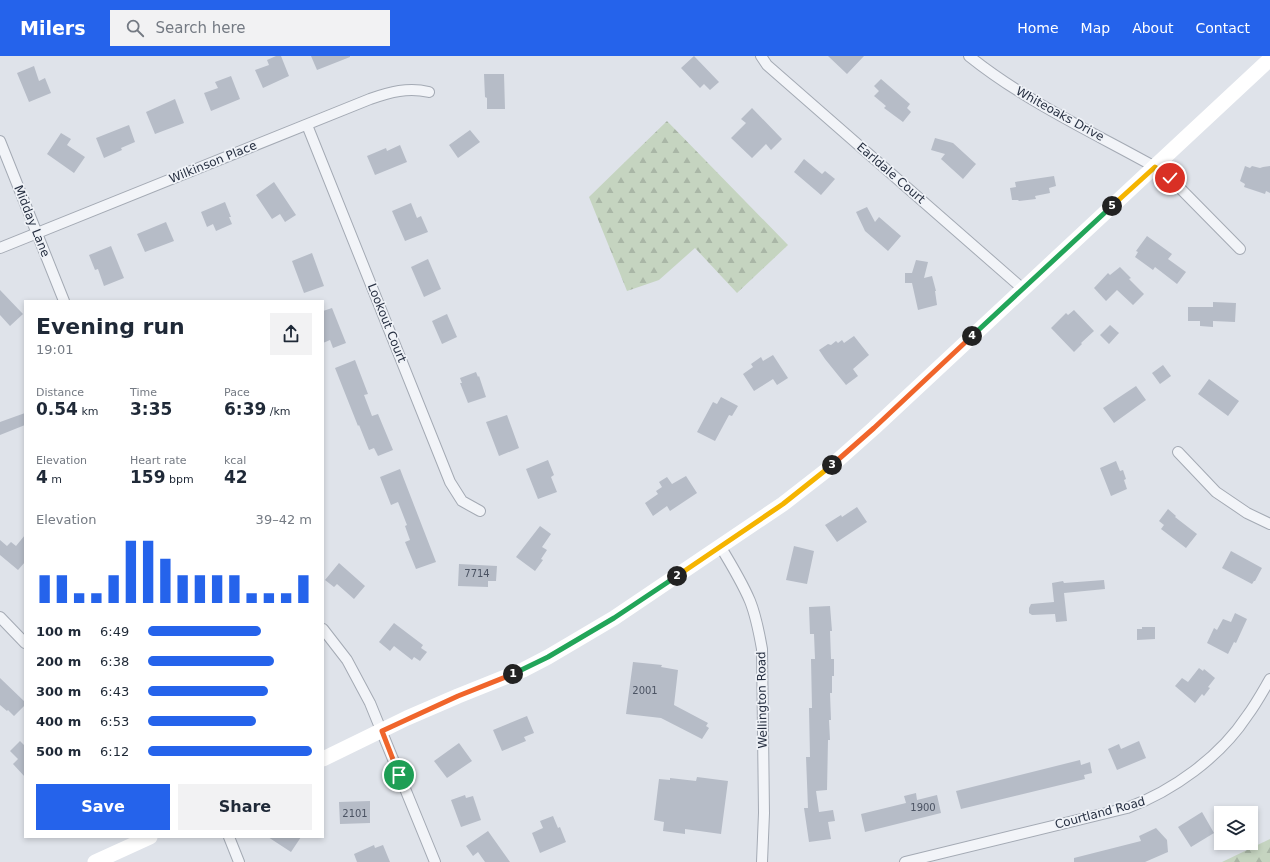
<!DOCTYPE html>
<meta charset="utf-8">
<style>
:root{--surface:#fff;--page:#f2f2f3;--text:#1f2937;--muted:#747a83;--accent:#2563eb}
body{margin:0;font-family:"DejaVu Sans",sans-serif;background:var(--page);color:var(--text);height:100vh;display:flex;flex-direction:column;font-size:15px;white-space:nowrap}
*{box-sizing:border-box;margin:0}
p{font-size:13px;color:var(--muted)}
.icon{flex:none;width:22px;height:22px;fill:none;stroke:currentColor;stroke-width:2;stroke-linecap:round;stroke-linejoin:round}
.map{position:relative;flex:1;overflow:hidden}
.panel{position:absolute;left:24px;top:244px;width:300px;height:538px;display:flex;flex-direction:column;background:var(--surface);border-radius:0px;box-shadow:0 2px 6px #0003}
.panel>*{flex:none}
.fabs{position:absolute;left:1214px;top:750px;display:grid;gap:8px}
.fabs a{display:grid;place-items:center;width:44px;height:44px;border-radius:0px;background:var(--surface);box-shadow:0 2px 6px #0003;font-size:20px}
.pin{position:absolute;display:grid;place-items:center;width:34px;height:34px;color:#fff;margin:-17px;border:2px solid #fff;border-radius:50%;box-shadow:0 1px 4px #0007}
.km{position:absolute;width:20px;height:20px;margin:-10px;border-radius:50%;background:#222;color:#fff;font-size:11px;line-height:20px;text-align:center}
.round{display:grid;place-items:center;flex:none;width:42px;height:42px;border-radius:0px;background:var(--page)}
.summary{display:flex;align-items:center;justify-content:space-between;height:68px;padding:0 12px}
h1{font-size:22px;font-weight:800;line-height:30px}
.metrics{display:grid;grid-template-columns:repeat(3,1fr);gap:6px;height:68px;padding:4px 12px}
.metrics div{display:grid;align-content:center}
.metrics b{font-size:17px;font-weight:800}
.metrics small{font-size:11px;font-weight:400}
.metrics p{font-size:11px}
.chart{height:112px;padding:8px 12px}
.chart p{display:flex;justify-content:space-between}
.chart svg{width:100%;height:72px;margin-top:4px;stroke:var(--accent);stroke-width:6}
.button{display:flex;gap:8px;margin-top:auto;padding:8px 12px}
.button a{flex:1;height:46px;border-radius:0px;background:var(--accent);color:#fff;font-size:16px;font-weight:800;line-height:46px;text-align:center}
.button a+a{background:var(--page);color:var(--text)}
ul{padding:0 12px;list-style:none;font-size:13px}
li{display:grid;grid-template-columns:64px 48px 1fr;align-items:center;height:30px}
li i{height:10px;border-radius:5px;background:var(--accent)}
header{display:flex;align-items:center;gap:24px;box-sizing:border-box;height:56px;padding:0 20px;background:var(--accent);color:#fff}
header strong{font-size:19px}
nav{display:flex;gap:22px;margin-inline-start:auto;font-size:14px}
.search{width:280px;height:36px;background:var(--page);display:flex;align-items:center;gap:10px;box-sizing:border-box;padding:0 14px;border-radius:0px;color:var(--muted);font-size:15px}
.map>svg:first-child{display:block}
.forest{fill:url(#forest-firs)}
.building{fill:#b6bcc7}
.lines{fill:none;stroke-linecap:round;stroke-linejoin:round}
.minor-casing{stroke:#a4aab4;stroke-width:12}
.minor{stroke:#f2f4f8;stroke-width:10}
.secondary{stroke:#fff;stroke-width:15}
.split-1-casing{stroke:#fff;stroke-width:8}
.split-2-casing{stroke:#fff;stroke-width:8}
.split-3-casing{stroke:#fff;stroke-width:8}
.split-4-casing{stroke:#fff;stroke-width:8}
.split-5-casing{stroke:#fff;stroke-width:8}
.split-6-casing{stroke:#fff;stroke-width:8}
.split-1{stroke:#f0652b;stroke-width:5}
.split-2{stroke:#22a559;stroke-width:5}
.split-3{stroke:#f5b400;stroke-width:5}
.split-4{stroke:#f0652b;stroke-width:5}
.split-5{stroke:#22a559;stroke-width:5}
.split-6{stroke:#f5b400;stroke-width:5}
.labels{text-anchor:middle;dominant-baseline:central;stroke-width:3.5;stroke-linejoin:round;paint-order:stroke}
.number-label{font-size:10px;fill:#4b5363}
.street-label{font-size:12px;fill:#273042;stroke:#eff2f7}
</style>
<header>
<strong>Milers</strong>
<div class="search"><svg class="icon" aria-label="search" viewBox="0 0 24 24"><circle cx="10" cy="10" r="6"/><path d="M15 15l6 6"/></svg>Search here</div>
<nav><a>Home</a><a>Map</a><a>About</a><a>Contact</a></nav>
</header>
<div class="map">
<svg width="1270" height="806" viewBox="0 0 1270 806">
<defs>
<pattern id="forest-firs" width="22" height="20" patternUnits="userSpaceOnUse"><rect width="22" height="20" fill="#c5d4c0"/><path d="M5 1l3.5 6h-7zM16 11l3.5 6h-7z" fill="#a9b6a6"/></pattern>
</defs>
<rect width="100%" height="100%" fill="#dfe3ea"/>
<path class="forest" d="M 667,65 L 788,189 L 737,237 L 695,192 L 659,224 L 627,235 L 589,141 Z
M 1270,783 L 1270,806 L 1222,806 Z"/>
<path class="building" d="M 276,0 L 281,0 L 289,20 L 263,32 L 255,14 L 269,9 L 267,4 Z
M 311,0 L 350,0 L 350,1 L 317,14 Z
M 694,0 L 719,26 L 710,34 L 704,28 L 700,32 L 681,12 Z
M 828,0 L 864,0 L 847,18 Z
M 34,10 L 39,25 L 45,22 L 51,37 L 29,46 L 17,17 Z
M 484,18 L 504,18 L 505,53 L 487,53 L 487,42 L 485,41 Z
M 231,20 L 240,43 L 211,55 L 204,37 L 218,32 L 215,26 Z
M 881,23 L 910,48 L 907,52 L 911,56 L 903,66 L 884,52 L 886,50 L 874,40 L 879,35 L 874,30 Z
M 175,43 L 184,67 L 155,78 L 146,56 Z
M 752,52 L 782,83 L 771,94 L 766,88 L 752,102 L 731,82 L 746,67 L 741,63 Z
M 129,69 L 135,86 L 121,92 L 122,94 L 104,102 L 96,82 Z
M 470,74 L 480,86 L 458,102 L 449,89 Z
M 61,77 L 71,83 L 67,89 L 85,101 L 74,117 L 47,98 Z
M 935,82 L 953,87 L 976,108 L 963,123 L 941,103 L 945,98 L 931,94 Z
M 400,89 L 407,106 L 375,119 L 367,100 L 386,92 L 387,95 Z
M 804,103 L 822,118 L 825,115 L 835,123 L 821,139 L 794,116 Z
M 1245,110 L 1250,112 L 1252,110 L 1260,112 L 1263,111 L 1270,110 L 1270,137 L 1266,135 L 1265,138 L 1244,131 L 1245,128 L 1240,125 Z
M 1054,120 L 1056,130 L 1049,132 L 1050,137 L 1035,140 L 1036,143 L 1019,145 L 1018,144 L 1012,144 L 1010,132 L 1016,131 L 1015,126 Z
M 274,126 L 296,159 L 285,166 L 280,158 L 272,163 L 256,139 Z
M 225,146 L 231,161 L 229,161 L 232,168 L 216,175 L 213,168 L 207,171 L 201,156 Z
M 411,147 L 417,162 L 421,160 L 428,176 L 405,185 L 392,155 Z
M 867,151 L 875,166 L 879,161 L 901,180 L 888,195 L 865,175 L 856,156 Z
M 166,166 L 174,185 L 145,196 L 137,178 Z
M 1147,180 L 1172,198 L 1168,203 L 1186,216 L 1177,228 L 1155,211 L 1153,214 L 1135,201 L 1138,196 L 1136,195 Z
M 111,190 L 124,222 L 104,230 L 98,213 L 95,214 L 89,199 Z
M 312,197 L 324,230 L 304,237 L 292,205 Z
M 428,203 L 441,233 L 424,241 L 411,211 Z
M 916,204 L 928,206 L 924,222 L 932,220 L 936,235 L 935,235 L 937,249 L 918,254 L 912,227 L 905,227 L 905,217 L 912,217 Z
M 1120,211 L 1131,222 L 1129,223 L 1144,238 L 1133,249 L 1117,234 L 1106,245 L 1094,232 L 1108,217 L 1110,219 Z
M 0,234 L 23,258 L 10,270 L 0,259 Z
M 1213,246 L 1236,247 L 1235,266 L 1213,265 L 1213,271 L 1200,270 L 1200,265 L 1188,265 L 1188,251 L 1213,251 Z
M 332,252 L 346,287 L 333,292 L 330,284 L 323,287 L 323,255 Z
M 1074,254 L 1094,275 L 1081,287 L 1082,288 L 1074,296 L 1051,272 L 1066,257 L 1068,259 Z
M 447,258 L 457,281 L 442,288 L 432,265 Z
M 1110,269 L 1119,277 L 1109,288 L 1100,279 Z
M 854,280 L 869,299 L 853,313 L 858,320 L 846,329 L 825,303 L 819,294 L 828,288 L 831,289 L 836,285 L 838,287 L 842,284 L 844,287 Z
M 773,299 L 788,322 L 777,329 L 773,323 L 754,335 L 743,318 L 753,311 L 751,308 L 761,301 L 763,305 Z
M 355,304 L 368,338 L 364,339 L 372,360 L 378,358 L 393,394 L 378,400 L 374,392 L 369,394 L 359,369 L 358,370 L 335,312 Z
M 1163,309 L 1171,320 L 1160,328 L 1152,317 Z
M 476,316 L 478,321 L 479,320 L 486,341 L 468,347 L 460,327 L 462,327 L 460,322 Z
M 1209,323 L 1239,345 L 1228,360 L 1198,338 Z
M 1136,330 L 1146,344 L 1114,367 L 1103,352 Z
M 721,341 L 738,350 L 732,360 L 729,359 L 715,385 L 697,376 L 713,346 L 717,348 Z
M 25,357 L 25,369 L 0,379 L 0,366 Z
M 507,359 L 519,392 L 499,400 L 486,366 Z
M 548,404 L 554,419 L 551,421 L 557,436 L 538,443 L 526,413 Z
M 1116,405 L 1120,415 L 1123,414 L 1126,423 L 1124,424 L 1127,433 L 1111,440 L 1100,412 Z
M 400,413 L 436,506 L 416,513 L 405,486 L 410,484 L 405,470 L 407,469 L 398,446 L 391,449 L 380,421 Z
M 686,420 L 697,437 L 670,455 L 667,450 L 653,460 L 645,447 L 658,438 L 656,435 L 662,431 L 659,426 L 667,421 L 672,428 Z
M 857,451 L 867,466 L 837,486 L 825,469 L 841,459 L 842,461 Z
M 1168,453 L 1176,460 L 1175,461 L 1197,478 L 1186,492 L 1161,473 L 1164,469 L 1159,465 Z
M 540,470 L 551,478 L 542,491 L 547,494 L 541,503 L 543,504 L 535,515 L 516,501 Z
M 25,479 L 25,506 L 18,514 L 0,499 L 0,484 L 7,490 L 11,486 L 16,490 Z
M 794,490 L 814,495 L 807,528 L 786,524 Z
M 1231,495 L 1262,512 L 1255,525 L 1254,525 L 1252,528 L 1222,512 Z
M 339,507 L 365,530 L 354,543 L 337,528 L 334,531 L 325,524 Z
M 459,508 L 497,510 L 496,525 L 488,525 L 488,531 L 458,530 Z
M 1104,524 L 1105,533 L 1064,537 L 1067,565 L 1056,566 L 1055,558 L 1032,559 L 1029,557 L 1029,552 L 1031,548 L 1054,546 L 1052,527 L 1063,525 L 1064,527 Z
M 830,550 L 832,575 L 830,575 L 831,603 L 834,603 L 834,620 L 832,620 L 832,637 L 830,637 L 831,664 L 829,664 L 830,684 L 828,684 L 827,734 L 816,735 L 819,756 L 833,754 L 835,765 L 828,766 L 831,783 L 809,786 L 804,752 L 808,752 L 806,701 L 810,701 L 809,652 L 812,652 L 811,603 L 815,603 L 814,578 L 810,578 L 809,551 Z
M 1235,557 L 1247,563 L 1236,587 L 1234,586 L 1228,598 L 1207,587 L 1214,572 L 1217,574 L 1223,563 L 1231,566 Z
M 394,567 L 423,589 L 421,592 L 427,596 L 420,605 L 414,601 L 412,604 L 394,590 L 390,595 L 379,586 Z
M 1142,571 L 1155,571 L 1155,583 L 1137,584 L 1137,573 L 1142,573 Z
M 633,606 L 662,609 L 661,611 L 678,614 L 674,649 L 708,667 L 706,670 L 709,672 L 702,683 L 661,662 L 626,658 Z
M 1199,612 L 1203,615 L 1204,613 L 1215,622 L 1208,631 L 1210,632 L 1204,640 L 1202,638 L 1195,647 L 1175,630 L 1182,622 L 1188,626 Z
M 0,622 L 25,646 L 25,649 L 14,660 L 8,654 L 7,655 L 0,649 Z
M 527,660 L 534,677 L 524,681 L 526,685 L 502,695 L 493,674 Z
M 20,685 L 25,690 L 25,721 L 13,708 L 18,703 L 10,695 Z
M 1139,685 L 1146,702 L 1117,714 L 1108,693 L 1119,688 L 1121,693 Z
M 459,687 L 472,705 L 447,722 L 434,705 Z
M 1080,704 L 1081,709 L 1090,706 L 1092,717 L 1084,719 L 1085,723 L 961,753 L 956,735 Z
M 697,721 L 728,725 L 721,778 L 685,773 L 685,778 L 663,775 L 664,766 L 654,764 L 659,723 L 670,724 L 670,722 L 696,725 Z
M 916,737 L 917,744 L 937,739 L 941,757 L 865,776 L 861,758 L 906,747 L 904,740 Z
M 465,739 L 466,742 L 473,740 L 481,764 L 461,771 L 451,744 Z
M 370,745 L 370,767 L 340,768 L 339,746 Z
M 1202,756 L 1214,777 L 1191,791 L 1178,771 Z
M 553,760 L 558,772 L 560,771 L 566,786 L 540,797 L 532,777 L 543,772 L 540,765 Z
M 1156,772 L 1167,784 L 1168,796 L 1145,806 L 1074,806 L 1074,802 L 1141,785 L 1139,780 Z
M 488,775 L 510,806 L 485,806 L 478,796 L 473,800 L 466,790 Z
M 268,781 L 301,781 L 291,796 Z
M 374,789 L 375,792 L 383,789 L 390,806 L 357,806 L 354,798 Z"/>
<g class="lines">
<defs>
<path id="minor" d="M 761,0 L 767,9 L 1023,233
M 969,0 C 1025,45 1092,76 1155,111 L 1170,122 L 1240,193
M 307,69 L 450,426 L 462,445 L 480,455
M 0,85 L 64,245
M 0,192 L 370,43 C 390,36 408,31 429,36
M 1178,396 L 1216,436 L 1247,457 L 1270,468
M 720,490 C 731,508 742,526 750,545 C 756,560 759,576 762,593 L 764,757 L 762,806
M 0,561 L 25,587
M 323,573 L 347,604 L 370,647 L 435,806
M 229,781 L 239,806
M 905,806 L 1127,752 C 1173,735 1220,701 1247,660 C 1256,648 1263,635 1270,623"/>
</defs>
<use href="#minor" class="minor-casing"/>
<use href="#minor" class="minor"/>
<path class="secondary" d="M 323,703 L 407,662 L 458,640 L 523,614 L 548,601 L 614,562 L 783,448 L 828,413 L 874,372 L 1270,3
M 95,806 L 150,781"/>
</g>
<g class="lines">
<defs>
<path id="split-1" d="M 399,719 L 382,675 L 458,640 L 513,618"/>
<path id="split-2" d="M 513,618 L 548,601 L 614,562 L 677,520"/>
<path id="split-3" d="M 677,520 L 783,448 L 832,409"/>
<path id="split-4" d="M 832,409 L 874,372 L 972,280"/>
<path id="split-5" d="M 972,280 L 1112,150"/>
<path id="split-6" d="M 1112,150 L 1155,111 L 1170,122"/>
</defs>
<use href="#split-1" class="split-1-casing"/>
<use href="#split-2" class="split-2-casing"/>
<use href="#split-3" class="split-3-casing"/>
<use href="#split-4" class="split-4-casing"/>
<use href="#split-5" class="split-5-casing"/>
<use href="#split-6" class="split-6-casing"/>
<use href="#split-1" class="split-1"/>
<use href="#split-2" class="split-2"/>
<use href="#split-3" class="split-3"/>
<use href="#split-4" class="split-4"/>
<use href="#split-5" class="split-5"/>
<use href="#split-6" class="split-6"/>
</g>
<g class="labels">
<g class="number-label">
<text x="477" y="517">7714</text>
<text x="645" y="634">2001</text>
<text x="923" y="751">1900</text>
<text x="355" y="757">2101</text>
</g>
<g class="street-label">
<text transform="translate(1060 58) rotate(29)">Whiteoaks Drive</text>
<text transform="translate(213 106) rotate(-22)">Wilkinson Place</text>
<text transform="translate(891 117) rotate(41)">Earldale Court</text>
<text transform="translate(32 165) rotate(68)">Midday Lane</text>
<text transform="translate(387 267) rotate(68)">Lookout Court</text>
<text transform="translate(762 644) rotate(-91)">Wellington Road</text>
<text transform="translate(1100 757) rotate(-15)">Courtland Road</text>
</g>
</g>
</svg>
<div class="fabs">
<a><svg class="icon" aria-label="layers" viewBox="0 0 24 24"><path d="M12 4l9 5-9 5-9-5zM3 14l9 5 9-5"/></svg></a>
</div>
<div class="pin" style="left:399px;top:719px;background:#1e9e55"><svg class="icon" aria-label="arrive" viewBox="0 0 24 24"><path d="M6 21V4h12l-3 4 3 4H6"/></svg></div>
<div class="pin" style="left:1170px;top:122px;background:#d93025"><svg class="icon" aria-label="check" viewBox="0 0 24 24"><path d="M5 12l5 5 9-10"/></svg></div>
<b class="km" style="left:513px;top:618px">1</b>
<b class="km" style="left:677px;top:520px">2</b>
<b class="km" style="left:832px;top:409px">3</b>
<b class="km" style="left:972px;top:280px">4</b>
<b class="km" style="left:1112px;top:150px">5</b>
<section class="panel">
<div class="summary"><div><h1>Evening run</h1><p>19:01</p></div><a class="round"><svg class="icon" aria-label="share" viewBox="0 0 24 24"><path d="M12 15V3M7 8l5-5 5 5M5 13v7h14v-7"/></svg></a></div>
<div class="metrics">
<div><p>Distance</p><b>0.54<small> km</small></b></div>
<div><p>Time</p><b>3:35</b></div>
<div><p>Pace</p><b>6:39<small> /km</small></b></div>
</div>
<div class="metrics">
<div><p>Elevation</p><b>4<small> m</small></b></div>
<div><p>Heart rate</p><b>159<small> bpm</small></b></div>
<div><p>kcal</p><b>42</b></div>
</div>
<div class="chart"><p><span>Elevation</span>39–42 m</p>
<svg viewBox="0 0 160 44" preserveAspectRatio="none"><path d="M5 44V27M15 44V27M25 44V38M35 44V38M45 44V27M55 44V6M65 44V6M75 44V17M85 44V27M95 44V27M105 44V27M115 44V27M125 44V38M135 44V38M145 44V38M155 44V27"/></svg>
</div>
<ul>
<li><b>100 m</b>6:49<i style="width:69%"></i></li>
<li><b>200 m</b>6:38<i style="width:77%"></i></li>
<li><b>300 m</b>6:43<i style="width:73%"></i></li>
<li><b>400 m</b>6:53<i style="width:66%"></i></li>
<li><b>500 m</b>6:12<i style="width:100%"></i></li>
</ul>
<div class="button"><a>Save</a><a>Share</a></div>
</section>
</div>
